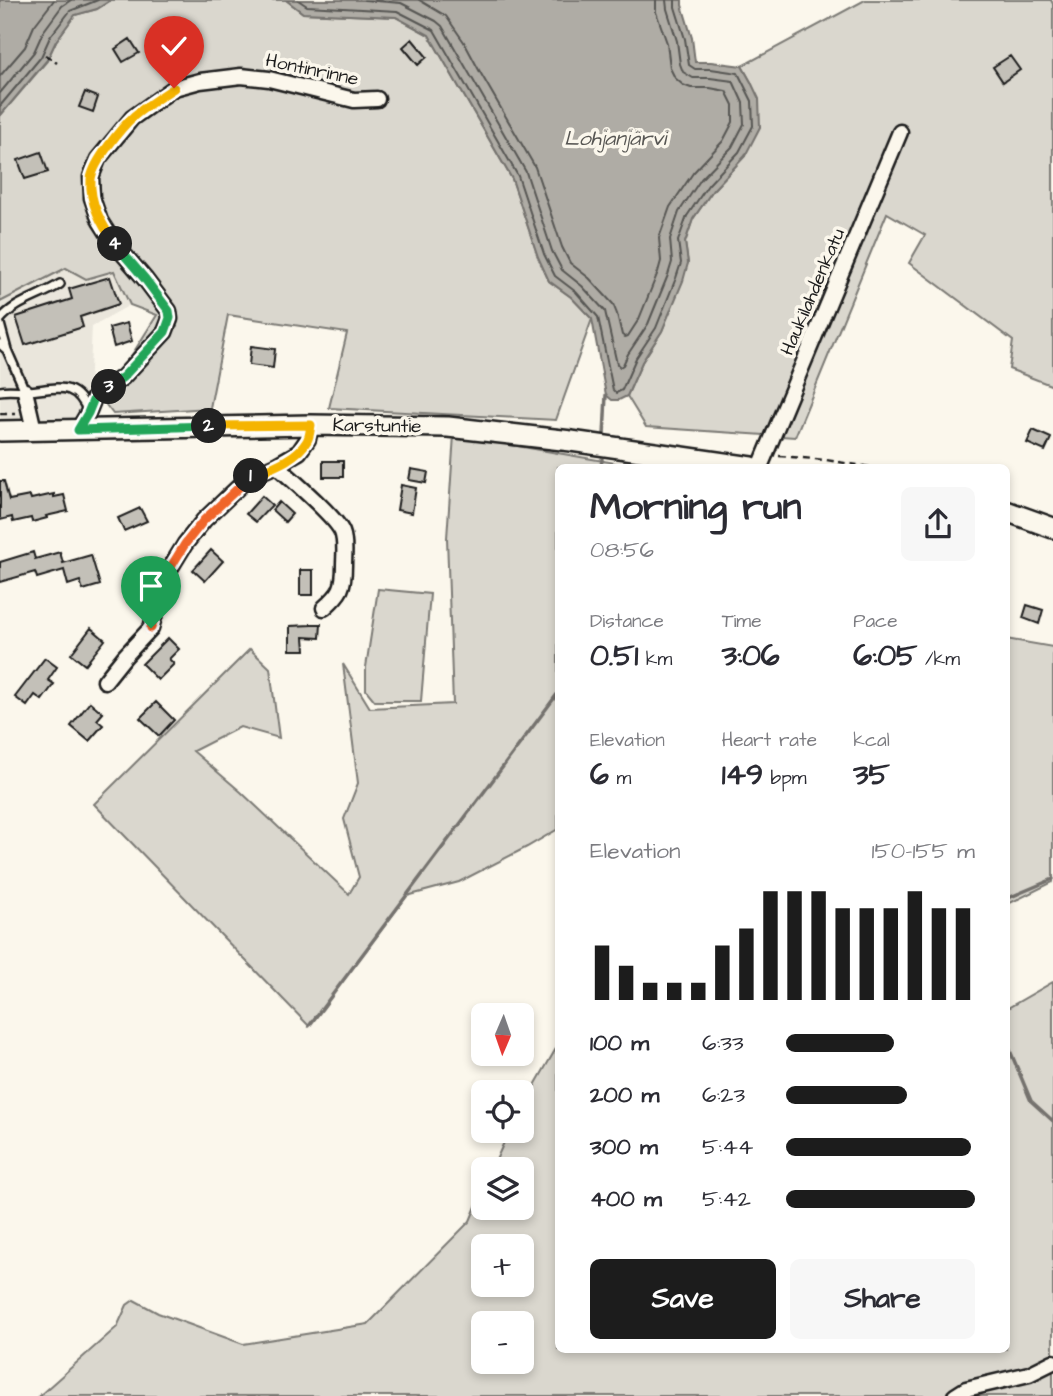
<!DOCTYPE html>
<meta charset="utf-8">
<style>
:root{--surface:#fff;--page:#f7f7f7;--text:#2b2b33;--muted:#7c7c81;--accent:#1c1c1c}
body{margin:0;font-family:"Architects Daughter",sans-serif;background:var(--page);color:var(--text);height:100vh;display:flex;flex-direction:column;font-size:26px;white-space:nowrap}
*{box-sizing:border-box;margin:0}
p{font-size:23px;color:var(--muted)}
.icon{flex:none;width:38px;height:38px;fill:none;stroke:currentColor;stroke-width:2;stroke-linecap:round;stroke-linejoin:round}
.map{position:relative;flex:1;overflow:hidden}
.details{position:absolute;left:555px;top:464px;width:455px;height:889px;display:flex;flex-direction:column;background:var(--surface);border-radius:10px;box-shadow:0 4px 10px #0003}
.details>*{flex:none}
.needle{width:46px;rotate:182deg}
.controls{position:absolute;left:471px;top:1003px;display:grid;gap:14px}
.controls a{display:grid;place-items:center;width:63px;height:63px;border-radius:10px;background:var(--surface);box-shadow:0 4px 10px #0003;font-size:35px}
.pin{position:absolute;display:grid;place-items:center;width:60px;height:60px;color:#fff;margin:-72px -30px;border-radius:50% 50% 50% 0;rotate:-45deg;box-shadow:0 0 7px #0007}
.pin .icon{rotate:45deg}
.km{position:absolute;width:35px;height:35px;margin:-18px;border-radius:50%;background:#222;color:#fff;font-size:19px;line-height:35px;text-align:center}
.round{display:grid;place-items:center;flex:none;width:74px;height:74px;border-radius:10px;background:var(--page)}
.overview{display:flex;align-items:center;justify-content:space-between;height:119px;padding:0 35px}
h1{font-size:38px;font-weight:700;line-height:52px}
.metrics{display:grid;grid-template-columns:repeat(3,1fr);gap:10px;height:119px;padding:7px 35px}
.metrics div{display:grid;align-content:center}
.metrics b{font-size:30px;font-weight:700}
.metrics small{font-size:19px;font-weight:400}
.metrics p{font-size:19px}
.chart{height:196px;padding:14px 35px}
.chart p{display:flex;justify-content:space-between}
.chart svg{width:100%;height:126px;margin-top:7px;stroke:var(--accent);stroke-width:6}
.action{display:flex;gap:14px;margin-top:auto;padding:14px 35px}
.action a{flex:1;height:80px;border-radius:10px;background:var(--accent);color:#fff;font-size:28px;font-weight:700;line-height:80px;text-align:center}
.action a+a{background:var(--page);color:var(--text)}
ul{padding:0 35px;list-style:none;font-size:23px}
li{display:grid;grid-template-columns:112px 84px 1fr;align-items:center;height:52px}
li i{height:18px;border-radius:9px;background:var(--accent)}
.map>svg:first-child{display:block}
.built{fill:#eae6dc}
.green{fill:#dad7ce;stroke:#7b7a75;stroke-width:2;fill-rule:evenodd}
.water{fill:#afaca5;stroke:#74726e;stroke-width:2}
.lines{fill:none;stroke-linecap:round;stroke-linejoin:round}
.shore{stroke:#575653;stroke-width:2}
.stream{stroke:#74726e;stroke-width:3.5}
.building{fill:#c3c0b8;stroke:#1c1c1c;stroke-width:2}
.lane-casing{stroke:#1c1c1c;stroke-width:12}
.street-casing{stroke:#1c1c1c;stroke-width:19}
.secondary-casing{stroke:#1c1c1c;stroke-width:24}
.path{stroke:#1c1c1c;stroke-width:2.5;stroke-dasharray:7 5;stroke-linecap:butt}
.lane{stroke:#fbf7ec;stroke-width:7}
.street{stroke:#fbf7ec;stroke-width:14}
.secondary{stroke:#fbf7ec;stroke-width:19}
.split-1-casing{stroke:#fff;stroke-width:14}
.split-2-casing{stroke:#fff;stroke-width:14}
.split-3-casing{stroke:#fff;stroke-width:14}
.split-4-casing{stroke:#fff;stroke-width:14}
.split-5-casing{stroke:#fff;stroke-width:14}
.split-1{stroke:#f0652b;stroke-width:9}
.split-2{stroke:#f5b400;stroke-width:9}
.split-3{stroke:#22a559;stroke-width:9}
.split-4{stroke:#22a559;stroke-width:9}
.split-5{stroke:#f5b400;stroke-width:9}
.labels{text-anchor:middle;dominant-baseline:central;stroke-width:7;stroke-linejoin:round;paint-order:stroke}
.street-label{font-size:19px;fill:#1c1c1c;stroke:#fbf7ec}
.water-label{font-size:21px;font-style:italic;fill:#575653;stroke:#fbf7ec}
</style>
<div class="map">
<svg width="1053" height="1396" viewBox="0 0 1053 1396">
<rect width="100%" height="100%" fill="#fbf7ec"/>
<filter id="ink" filterUnits="userSpaceOnUse"><feTurbulence type="fractalNoise" baseFrequency=".0143" numOctaves="2"/><feDisplacementMap in="SourceGraphic" scale="14" xChannelSelector="R" yChannelSelector="G"/><feConvolveMatrix kernelMatrix="1 2 1 2 8 2 1 2 1" color-interpolation-filters="sRGB"/></filter>
<g filter="url(#ink)">
<path class="built" d="M 66,268 L 86,279 L 115,271 L 130,305 L 92,326 L 88,413 L 78,430 L 0,431 L 0,302 Z"/>
<path class="green" d="M 111,0 L 286,0 L 303,13 L 396,17 L 429,35 L 512,179 L 538,257 L 549,281 L 571,297 L 592,319 L 556,420 L 329,408 L 347,333 L 228,315 L 210,408 L 113,414 L 103,401 L 157,315 L 130,305 L 114,271 L 86,279 L 66,268 L 0,302 L 0,116 L 47,61 L 56,41 L 75,15 L 97,9 Z
M 865,0 L 1051,0 L 1053,4 L 1053,386 L 1009,369 L 1013,341 L 909,263 L 925,235 L 887,213 L 795,437 L 646,427 L 627,396 L 642,362 L 662,331 L 688,263 L 685,243 L 693,219 L 713,190 L 745,156 L 751,82 L 742,66 Z
M 454,435 L 638,467 L 558,467 L 558,829 L 527,847 L 459,882 L 407,896 L 309,1026 L 94,804 L 250,649 L 270,668 L 279,738 L 240,727 L 193,751 L 241,792 L 349,894 L 359,877 L 344,819 L 358,783 L 343,664 L 370,708 L 453,704 L 447,538 Z
M 378,589 L 430,594 L 421,701 L 375,701 L 366,690 L 366,667 Z
M 1006,639 L 1053,647 L 1053,882 L 1006,905 Z
M 1053,982 L 1053,1396 L 39,1396 L 117,1327 L 127,1305 L 134,1300 L 158,1313 L 243,1344 L 368,1324 L 470,1221 L 483,1190 L 483,1208 L 522,1208 L 522,1169 L 492,1169 L 509,1131 L 522,1130 L 522,1108 L 558,1045 L 558,1349 L 1006,1349 L 1006,1009 ZM 483,1246 L 522,1246 L 522,1284 L 483,1284 ZM 483,1323 L 522,1323 L 522,1362 L 483,1362 Z"/>
<path class="water" d="M 0,0 L 111,0 L 97,9 L 75,15 L 56,41 L 47,60 L 0,116 Z
M 286,0 L 682,0 L 682,5 L 692,38 L 695,62 L 711,62 L 742,66 L 751,82 L 759,99 L 760,127 L 745,156 L 713,190 L 693,219 L 685,242 L 688,263 L 683,281 L 662,331 L 642,362 L 627,396 L 619,400 L 612,400 L 606,395 L 592,319 L 571,297 L 549,281 L 538,257 L 512,179 L 429,35 L 396,17 L 303,13 Z"/>
<g class="lines">
<path class="shore" d="M 298,0 L 307,6 L 397,11 L 434,30 L 518,176 L 544,254 L 555,276 L 576,292 L 598,317 L 613,390 L 616,393 L 622,390 L 636,358 L 656,328 L 676,278 L 681,263 L 678,241 L 687,216 L 708,185 L 739,152 L 753,126 L 752,101 L 738,73 L 711,69 L 695,69 L 689,65 L 685,39 L 675,7 L 675,0
M 364,0 L 401,3 L 436,21 L 442,26 L 526,172 L 552,251 L 562,270 L 582,286 L 605,311 L 617,364 L 620,367 L 623,365 L 628,354 L 648,324 L 668,275 L 672,262 L 670,239 L 679,212 L 701,179 L 732,147 L 744,124 L 743,103 L 733,81 L 710,78 L 693,78 L 683,72 L 680,64 L 677,41 L 667,9 L 666,0
M 419,0 L 446,16 L 464,42 L 480,72 L 535,167 L 562,247 L 570,263 L 589,278 L 613,304 L 617,314 L 622,335 L 625,337 L 628,336 L 639,319 L 658,272 L 661,261 L 659,238 L 670,207 L 693,173 L 723,141 L 733,122 L 733,105 L 726,91 L 710,88 L 691,88 L 683,85 L 675,78 L 670,68 L 667,43 L 656,12 L 656,0
M 0,76 L 25,47 L 34,26 L 54,0
M 0,93 L 34,52 L 43,32 L 62,6 L 71,0
M 0,106 L 41,57 L 50,37 L 70,11 L 98,0"/>
<path class="stream" d="M 604,436 L 606,395
M 601,467 L 602,459
M 1006,899 L 1053,879
M 309,1026 L 558,693
M 1006,1041 L 1031,1101 L 1053,1121"/>
</g>
<path class="building" d="M 130,39 L 139,53 L 123,62 L 115,49 Z
M 412,39 L 427,57 L 418,65 L 403,47 Z
M 1010,56 L 1020,70 L 1003,82 L 993,67 Z
M 85,92 L 98,97 L 93,112 L 79,107 Z
M 41,152 L 48,172 L 25,179 L 18,160 Z
M 110,277 L 119,304 L 80,317 L 83,327 L 25,345 L 16,317 L 72,299 L 69,289 Z
M 127,323 L 132,341 L 114,347 L 109,328 Z
M 251,346 L 275,349 L 273,368 L 249,365 Z
M 1033,430 L 1051,438 L 1045,451 L 1027,443 Z
M 323,461 L 343,461 L 343,477 L 323,477 Z
M 411,469 L 428,472 L 426,483 L 409,480 Z
M 0,481 L 4,481 L 9,500 L 30,496 L 31,499 L 54,494 L 54,497 L 64,495 L 68,511 L 46,516 L 47,518 L 32,522 L 31,518 L 13,522 L 12,517 L 0,520 Z
M 401,485 L 416,488 L 412,513 L 397,510 Z
M 262,496 L 272,505 L 256,522 L 246,514 Z
M 279,502 L 292,514 L 285,522 L 272,510 Z
M 140,508 L 147,521 L 124,531 L 118,518 Z
M 211,550 L 223,561 L 205,581 L 193,570 Z
M 33,552 L 35,559 L 60,552 L 63,563 L 91,555 L 100,585 L 83,590 L 80,581 L 68,585 L 64,570 L 37,578 L 35,572 L 0,582 L 0,562 Z
M 300,570 L 313,570 L 313,595 L 300,595 Z
M 1027,605 L 1043,610 L 1039,624 L 1023,618 Z
M 311,624 L 321,624 L 320,638 L 304,637 L 305,650 L 290,650 L 290,626 L 311,625 Z
M 91,628 L 105,640 L 85,665 L 71,654 Z
M 168,638 L 179,649 L 169,659 L 174,664 L 158,680 L 142,664 Z
M 45,658 L 57,667 L 48,680 L 54,684 L 42,700 L 35,695 L 27,706 L 15,697 Z
M 90,702 L 103,713 L 97,720 L 103,725 L 89,741 L 71,726 Z
M 156,702 L 174,720 L 159,736 L 140,718 Z"/>
<g class="lines">
<defs>
<path id="lane" d="M 0,320 C 16,301 40,297 60,284
M 0,324 L 7,350
M 0,344 L 7,350 L 25,391
M 0,391 C 9,389 18,391 28,391 C 56,389 75,379 88,412"/>
<path id="street" d="M 25,391 L 34,430
M 78,430 L 88,413 L 94,398 L 123,377 L 165,332 L 170,319 L 169,311 L 145,279 L 114,243 L 100,221 L 92,198 L 91,177 L 98,159 L 132,118 L 174,88 L 200,81 L 241,76 L 269,79 L 354,100 L 377,99
M 276,465 C 290,478 336,517 342,532 C 346,542 344,555 344,565 C 344,588 341,593 324,608
M 760,467 L 900,132
M 105,681 L 125,656 L 151,628 L 166,575 L 185,544 L 204,520 L 249,477 L 276,465 L 299,452 L 308,439 L 311,425
M 955,1396 L 966,1389 L 1029,1374 L 1053,1362"/>
<path id="secondary" d="M 0,431 L 311,425 L 448,427 L 571,441 L 752,467
M 1006,511 L 1053,528"/>
</defs>
<use href="#lane" class="lane-casing"/>
<use href="#street" class="street-casing"/>
<use href="#secondary" class="secondary-casing"/>
<path class="path" d="M 45,55 L 57,63
M 0,414 L 16,414
M 779,456 L 826,460 L 870,467"/>
<use href="#lane" class="lane"/>
<use href="#street" class="street"/>
<use href="#secondary" class="secondary"/>
</g>
</g>
<g class="lines" filter="url(#ink)">
<defs>
<path id="split-1" d="M 151,628 L 166,575 L 185,544 L 204,520 L 251,476"/>
<path id="split-2" d="M 209,426 L 311,425 C 310,430 310,436 307,441 C 296,460 270,468 251,476"/>
<path id="split-3" d="M 109,387 L 94,398 L 88,413 L 78,430 L 209,426"/>
<path id="split-4" d="M 109,387 L 123,377 L 165,332 L 170,318 L 169,311 L 145,279 L 115,244"/>
<path id="split-5" d="M 115,244 C 102,225 89,203 91,179 C 93,162 122,127 134,116 C 146,106 160,97 174,88"/>
</defs>
<use href="#split-1" class="split-1-casing"/>
<use href="#split-2" class="split-2-casing"/>
<use href="#split-3" class="split-3-casing"/>
<use href="#split-4" class="split-4-casing"/>
<use href="#split-5" class="split-5-casing"/>
<use href="#split-1" class="split-1"/>
<use href="#split-2" class="split-2"/>
<use href="#split-3" class="split-3"/>
<use href="#split-4" class="split-4"/>
<use href="#split-5" class="split-5"/>
</g>
<g class="labels">
<g class="street-label">
<text transform="translate(312 70) rotate(12)">Hontinrinne</text>
<text transform="translate(813 292) rotate(-67)">Haukilahdenkatu</text>
<text transform="translate(377 426) rotate(1)">Karstuntie</text>
</g>
<g class="water-label">
<text x="615" y="138">Lohjanjärvi</text>
</g>
</g>
</svg>
<div class="controls">
<a><svg class="needle" viewBox="-14 -14 28 28"><path d="M0-13l5 13h-10z" fill="#e53935"/><path d="M0 13l5-13h-10z" fill="#7c7c81"/></svg></a>
<a><svg class="icon" aria-label="locate" viewBox="0 0 24 24"><circle cx="12" cy="12" r="6"/><path d="M12 2v4M12 18v4M2 12h4M18 12h4"/></svg></a>
<a><svg class="icon" aria-label="layers" viewBox="0 0 24 24"><path d="M12 4l9 5-9 5-9-5zM3 14l9 5 9-5"/></svg></a>
<a>+</a>
<a>−</a>
</div>
<div class="pin" style="left:151px;top:628px;background:#1e9e55"><svg class="icon" aria-label="arrive" viewBox="0 0 24 24"><path d="M6 21V4h12l-3 4 3 4H6"/></svg></div>
<div class="pin" style="left:174px;top:88px;background:#d93025"><svg class="icon" aria-label="check" viewBox="0 0 24 24"><path d="M5 12l5 5 9-10"/></svg></div>
<b class="km" style="left:251px;top:476px">1</b>
<b class="km" style="left:209px;top:426px">2</b>
<b class="km" style="left:109px;top:387px">3</b>
<b class="km" style="left:115px;top:244px">4</b>
<section class="details">
<div class="overview"><div><h1>Morning run</h1><p>08:56</p></div><a class="round"><svg class="icon" aria-label="share" viewBox="0 0 24 24"><path d="M12 15V3M7 8l5-5 5 5M5 13v7h14v-7"/></svg></a></div>
<div class="metrics">
<div><p>Distance</p><b>0.51<small> km</small></b></div>
<div><p>Time</p><b>3:06</b></div>
<div><p>Pace</p><b>6:05<small> /km</small></b></div>
</div>
<div class="metrics">
<div><p>Elevation</p><b>6<small> m</small></b></div>
<div><p>Heart rate</p><b>149<small> bpm</small></b></div>
<div><p>kcal</p><b>35</b></div>
</div>
<div class="chart"><p><span>Elevation</span>150–155 m</p>
<svg viewBox="0 0 160 44" preserveAspectRatio="none"><path d="M5 44V25M15 44V32M25 44V38M35 44V38M45 44V38M55 44V25M65 44V19M75 44V6M85 44V6M95 44V6M105 44V12M115 44V12M125 44V12M135 44V6M145 44V12M155 44V12"/></svg>
</div>
<ul>
<li><b>100 m</b>6:33<i style="width:57%"></i></li>
<li><b>200 m</b>6:23<i style="width:64%"></i></li>
<li><b>300 m</b>5:44<i style="width:98%"></i></li>
<li><b>400 m</b>5:42<i style="width:100%"></i></li>
</ul>
<div class="action"><a>Save</a><a>Share</a></div>
</section>
</div>
